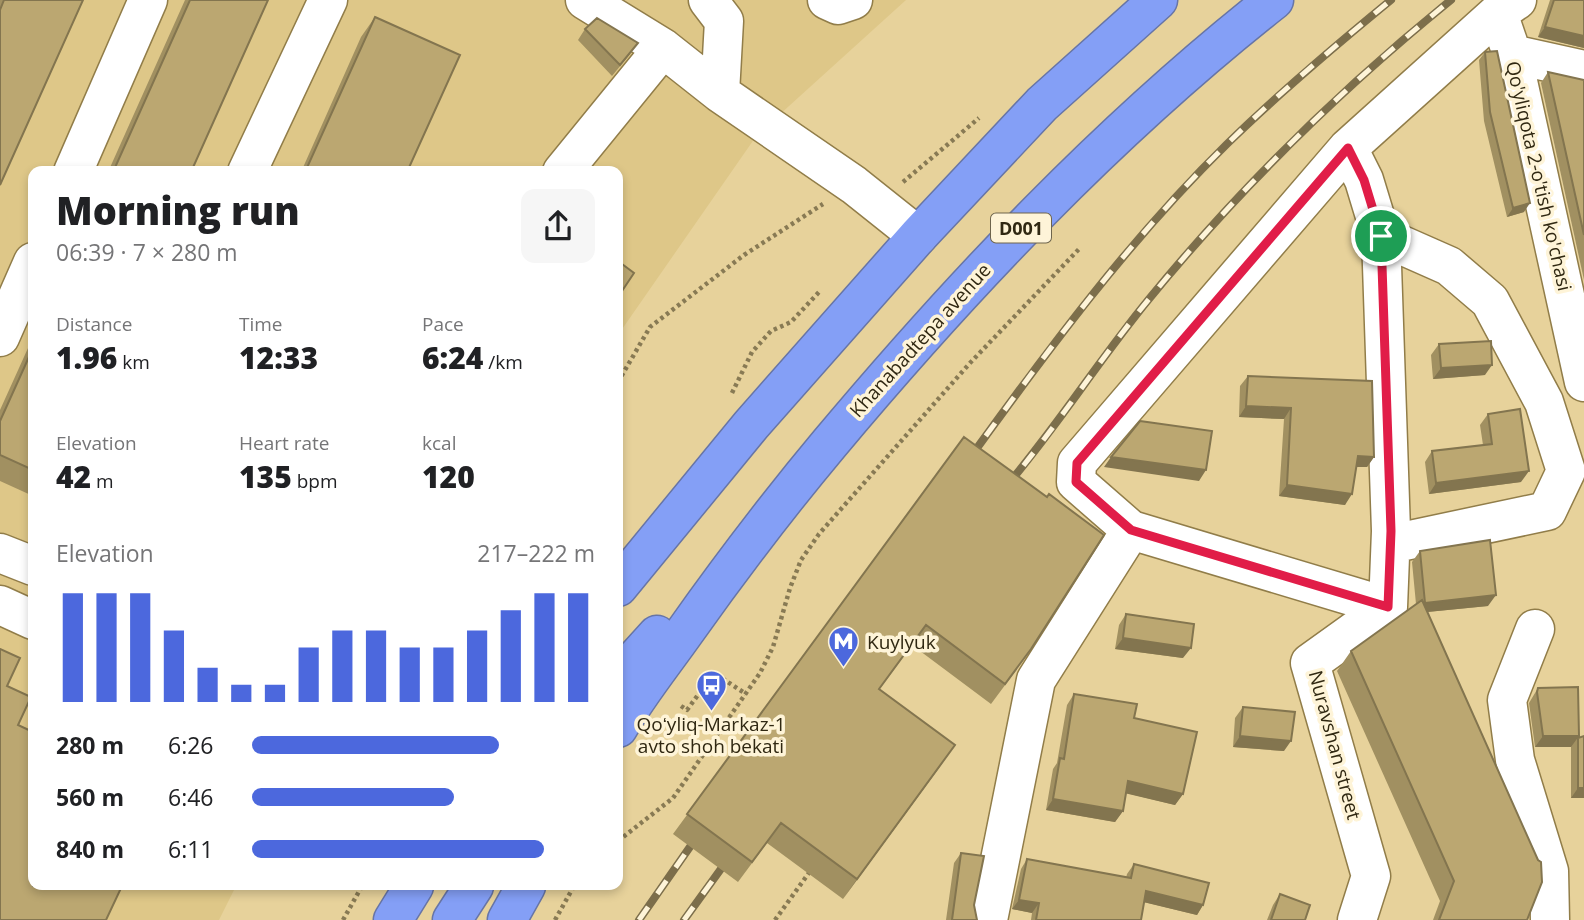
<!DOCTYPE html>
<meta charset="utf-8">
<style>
:root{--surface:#fff;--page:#f6f6f6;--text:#202124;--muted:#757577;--accent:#4c68dd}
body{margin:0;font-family:"Open Sans",sans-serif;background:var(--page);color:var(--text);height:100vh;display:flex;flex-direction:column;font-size:26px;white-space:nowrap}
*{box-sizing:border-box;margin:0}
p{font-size:23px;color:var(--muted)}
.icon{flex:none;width:38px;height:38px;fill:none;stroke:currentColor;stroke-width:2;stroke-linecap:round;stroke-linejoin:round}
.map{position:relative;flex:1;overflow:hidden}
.details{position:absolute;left:28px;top:166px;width:595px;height:724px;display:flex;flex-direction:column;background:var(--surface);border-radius:14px;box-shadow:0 4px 10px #0003}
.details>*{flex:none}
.pin{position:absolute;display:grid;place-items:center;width:60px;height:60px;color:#fff;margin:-30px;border:4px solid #fff;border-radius:50%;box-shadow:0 2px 7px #0007}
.round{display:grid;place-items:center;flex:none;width:74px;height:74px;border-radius:14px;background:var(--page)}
.headline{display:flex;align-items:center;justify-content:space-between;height:119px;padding:0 28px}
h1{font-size:38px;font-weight:800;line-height:52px}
.stats{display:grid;grid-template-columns:repeat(3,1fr);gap:10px;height:119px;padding:7px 28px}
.stats div{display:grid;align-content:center}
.stats b{font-size:30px;font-weight:800}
.stats small{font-size:19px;font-weight:400}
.stats p{font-size:19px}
.chart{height:196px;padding:14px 28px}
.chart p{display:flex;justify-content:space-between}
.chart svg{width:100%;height:126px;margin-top:7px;stroke:var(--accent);stroke-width:6}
ul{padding:0 28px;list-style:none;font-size:23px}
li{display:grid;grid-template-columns:112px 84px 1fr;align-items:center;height:52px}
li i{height:18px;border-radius:9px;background:var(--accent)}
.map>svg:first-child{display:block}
.built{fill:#dec788}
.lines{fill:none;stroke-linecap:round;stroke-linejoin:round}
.minor-casing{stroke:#917d49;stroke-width:41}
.highway-casing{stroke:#6775a6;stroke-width:41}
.path{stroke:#887a54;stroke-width:4.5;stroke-dasharray:3.5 3.5;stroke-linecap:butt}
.minor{stroke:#fff;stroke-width:38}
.highway{stroke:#849ff6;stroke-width:38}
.rail-casing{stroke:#7c6e4b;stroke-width:8}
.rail{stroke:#fef4d8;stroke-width:5;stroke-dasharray:16;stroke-linecap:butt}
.wall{fill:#a19061}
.shaded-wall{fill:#83754f}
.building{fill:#bba771;stroke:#83754f;stroke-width:2}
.route-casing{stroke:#fff;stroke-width:14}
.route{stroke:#e11d48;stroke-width:9}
.labels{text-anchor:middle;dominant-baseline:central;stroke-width:7;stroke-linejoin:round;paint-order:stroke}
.shield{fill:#fef4d8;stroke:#6e654d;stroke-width:2}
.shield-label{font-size:18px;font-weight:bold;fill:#302812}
.street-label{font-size:19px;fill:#302812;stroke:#fef4d8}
.poi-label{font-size:19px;fill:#302812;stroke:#fef4d8;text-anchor:start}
</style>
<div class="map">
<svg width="1584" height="920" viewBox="0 0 1584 920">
<rect width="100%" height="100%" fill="#e7d29b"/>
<path class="built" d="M 0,0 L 906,0 L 757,135 L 618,335 L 618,172 L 33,172 L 33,886 L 236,886 L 219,920 L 0,920 Z"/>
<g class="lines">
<defs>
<path id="minor" d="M 585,0 L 663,48 L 720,93
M 708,0 L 724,21 L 720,93 L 854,185 L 918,236
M 827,0 L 838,5 L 853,0
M 1498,13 L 1512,54 L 1584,382
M 1512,54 L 1584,70
M 1348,148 L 1364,180 L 1381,236 L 1391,531 L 1388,607 L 1310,663 L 1371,876 L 1357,920
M 73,172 L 148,0
M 247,172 L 328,0
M 562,172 L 663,48
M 1381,236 L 1449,266 L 1490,301 L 1544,402 L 1566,471 L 1547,511 L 1391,544
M 0,337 L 33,262
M 0,553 L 33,566
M 0,605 L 33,620
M 1388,607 L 1131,530 L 1076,482 L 1077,463 L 1348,148 L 1498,13 L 1517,0
M 1535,629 L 1507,700 L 1515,760 L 1549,871 L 1550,920
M 988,920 L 1036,680 L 1131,530"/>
<path id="highway" d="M 618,587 L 751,425 L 918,236 L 1042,104 L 1158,0
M 618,678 L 657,635
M 618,728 C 637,695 662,664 684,633 C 730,568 778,505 829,444 C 964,283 1109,130 1274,0
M 393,920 L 414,886
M 452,920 L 474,886
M 507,920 L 526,886"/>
</defs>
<use href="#minor" class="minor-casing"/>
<use href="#highway" class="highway-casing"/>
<path class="path" d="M 903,182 L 979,118
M 618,382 L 650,327 L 744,255 L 823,204
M 732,393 L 752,352 L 771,331 L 791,322 L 820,291
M 681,706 L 687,710 L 714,673 L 746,694
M 618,841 L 673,798 L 760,673 L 773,647 L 790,588 L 801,560 L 819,534 L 970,363 L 1080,248
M 343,920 L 362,886
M 555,920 L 574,886
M 775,920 L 811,870"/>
<use href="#minor" class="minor"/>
<use href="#highway" class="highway"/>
<defs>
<path id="rail" d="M 967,462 C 1047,351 1129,240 1227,144 C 1279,93 1335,46 1391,0
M 1003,490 C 1055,430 1098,361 1149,299 C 1239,189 1340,90 1451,0
M 639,920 L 701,831
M 684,920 L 731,855"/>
</defs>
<use href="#rail" class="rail-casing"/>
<use href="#rail" class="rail"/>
</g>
<path class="wall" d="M 0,0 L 83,0 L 0,185 Z
M 185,0 L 268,0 L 191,172 L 108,172 Z
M 1550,0 L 1584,0 L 1584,48 L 1538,37 Z
M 375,17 L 407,172 L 301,172 L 361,37 Z
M 585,29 L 630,54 L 612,76 L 578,40 Z
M 1485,52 L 1524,212 L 1507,217 L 1484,121 L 1479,60 Z
M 1548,72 L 1584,95 L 1584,280 L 1541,83 Z
M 33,337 L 33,496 L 0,481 L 0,410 Z
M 1439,344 L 1485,375 L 1433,379 L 1431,355 Z
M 1248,376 L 1374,457 L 1367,467 L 1357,467 L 1345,505 L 1279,496 L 1284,419 L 1239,417 L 1240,386 Z
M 1488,414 L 1521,482 L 1429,494 L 1425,462 L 1432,451 L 1483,445 L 1480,425 Z
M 964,437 L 1017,669 L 991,704 L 912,645 L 879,690 L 941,765 L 843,899 L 767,843 L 738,882 L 673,834 Z
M 1420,551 L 1488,606 L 1427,612 L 1527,920 L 1433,920 L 1440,901 L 1337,671 L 1351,651 L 1416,604 L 1412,562 Z
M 1126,614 L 1183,658 L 1115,649 L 1119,625 Z
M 1538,688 L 1579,736 L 1578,738 L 1584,798 L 1571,798 L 1571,747 L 1535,747 L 1529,703 Z
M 1074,694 L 1134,718 L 1183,794 L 1175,805 L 1126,793 L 1123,811 L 1115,822 L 1046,810 L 1053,769 L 1057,763 L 1067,705 Z
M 1243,707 L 1284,751 L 1233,747 L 1235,718 Z
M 961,853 L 977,920 L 946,920 L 954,863 Z
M 1027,859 L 1126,878 L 1127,874 L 1134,864 L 1203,905 L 1197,915 L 1144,902 L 1141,920 L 1031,920 L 1032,913 L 1012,909 L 1021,869 Z
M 1280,894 L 1305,920 L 1267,920 L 1273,905 Z"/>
<path class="shaded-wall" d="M 1545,27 L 1584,36 L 1584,48 L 1538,37 Z
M 1530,203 L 1524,212 L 1507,217 L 1513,208 Z
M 1492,365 L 1485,375 L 1433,379 L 1441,368 Z
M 1246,406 L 1291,408 L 1284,419 L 1239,417 Z
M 1358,456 L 1374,457 L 1367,467 L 1351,467 Z
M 1111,457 L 1206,470 L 1199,481 L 1104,467 Z
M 1529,471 L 1521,482 L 1429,494 L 1436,483 Z
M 1287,485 L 1352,494 L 1345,505 L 1279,496 Z
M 1496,595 L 1488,606 L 1417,613 L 1425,603 Z
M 1123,638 L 1191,648 L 1183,658 L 1115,649 Z
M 1240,736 L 1291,741 L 1284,751 L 1233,747 Z
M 1543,736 L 1579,736 L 1571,747 L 1535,747 Z
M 955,745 L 941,765 L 843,899 L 857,879 Z
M 1128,781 L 1183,794 L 1175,805 L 1120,792 Z
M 1578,788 L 1584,788 L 1584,798 L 1571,798 Z
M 1053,799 L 1123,811 L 1115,822 L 1046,810 Z
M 1146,891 L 1203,905 L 1197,915 L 1139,901 Z
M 1019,900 L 1039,903 L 1032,913 L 1012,909 Z"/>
<path class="building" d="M 4,0 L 83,0 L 0,185 L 0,10 Z
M 190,0 L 268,0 L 191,172 L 113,172 Z
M 1554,0 L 1584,0 L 1584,36 L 1545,27 Z
M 375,17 L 460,55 L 407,172 L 305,172 Z
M 597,18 L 638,43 L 620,65 L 585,29 Z
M 1497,51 L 1530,203 L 1513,208 L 1490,112 L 1485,52 Z
M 1548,72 L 1584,80 L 1584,235 Z
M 618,261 L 634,273 L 618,297 Z
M 1491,341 L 1492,365 L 1441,368 L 1439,344 Z
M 33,348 L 33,470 L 0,455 L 0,421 Z
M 1248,376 L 1372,381 L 1374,457 L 1358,456 L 1352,494 L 1287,485 L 1291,408 L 1246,406 Z
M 1520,409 L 1529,471 L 1436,483 L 1432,451 L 1492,444 L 1488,414 Z
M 1140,421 L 1212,431 L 1206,470 L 1111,457 Z
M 964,437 L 1047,497 L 1049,494 L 1104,535 L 1031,649 L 1005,684 L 926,625 L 879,689 L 955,745 L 857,879 L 781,823 L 752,862 L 687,814 Z
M 1490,540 L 1496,595 L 1425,603 L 1420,551 Z
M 1422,600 L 1538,860 L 1541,862 L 1542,882 L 1527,920 L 1439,920 L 1454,881 L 1351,651 Z
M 1126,614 L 1194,624 L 1191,648 L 1123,638 Z
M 0,649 L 20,658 L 7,686 L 31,697 L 18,725 L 33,732 L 33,886 L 122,886 L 106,920 L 0,920 Z
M 1578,687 L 1579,736 L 1543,736 L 1537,692 L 1538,688 Z
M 1074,694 L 1137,704 L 1134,718 L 1197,732 L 1183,794 L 1128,781 L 1123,811 L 1053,799 L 1060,758 L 1064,759 Z
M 1243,707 L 1295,712 L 1291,741 L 1240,736 Z
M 1584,736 L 1584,788 L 1578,788 L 1578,738 Z
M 961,853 L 984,856 L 974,905 L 977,920 L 952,920 Z
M 1027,859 L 1131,878 L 1134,864 L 1209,883 L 1203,905 L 1146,891 L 1141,920 L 1036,920 L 1039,903 L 1019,900 Z
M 1280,894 L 1310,905 L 1305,920 L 1271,920 Z"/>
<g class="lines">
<defs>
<path id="route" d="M 1348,148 L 1364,180 L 1381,236 L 1391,531 L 1388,607 L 1131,530 L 1076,482 L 1077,463 Z"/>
</defs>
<use href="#route" class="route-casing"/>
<use href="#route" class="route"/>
</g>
<defs>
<symbol id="metro-pin" viewBox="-11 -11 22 30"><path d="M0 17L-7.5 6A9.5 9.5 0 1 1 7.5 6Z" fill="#4c68dd" stroke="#fef4d8"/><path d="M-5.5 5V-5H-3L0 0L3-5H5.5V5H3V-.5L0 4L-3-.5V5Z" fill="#fff"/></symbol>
<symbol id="bus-pin" viewBox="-11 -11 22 30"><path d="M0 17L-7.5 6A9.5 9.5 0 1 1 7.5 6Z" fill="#4c68dd" stroke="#fef4d8"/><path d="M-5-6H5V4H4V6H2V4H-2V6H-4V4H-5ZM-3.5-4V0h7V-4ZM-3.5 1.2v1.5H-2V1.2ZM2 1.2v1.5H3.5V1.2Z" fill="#fff"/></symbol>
</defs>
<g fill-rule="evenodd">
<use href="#metro-pin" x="826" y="624" width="35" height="47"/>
<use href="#bus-pin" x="694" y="668" width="35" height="47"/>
</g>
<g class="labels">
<rect class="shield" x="991" y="213.5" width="60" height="29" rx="5"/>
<g class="shield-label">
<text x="1021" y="228">D001</text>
</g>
<g class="street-label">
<text transform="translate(1539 176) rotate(77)">Qo'yliqota 2-o'tish ko'chasi</text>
<text transform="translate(920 340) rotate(-48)">Khanabadtepa avenue</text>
<text transform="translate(1335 745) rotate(75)">Nuravshan street</text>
</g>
<g class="poi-label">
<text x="867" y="642">Kuylyuk</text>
<text x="711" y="724" text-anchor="middle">Qoʻyliq-Markaz-1<tspan x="711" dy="22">avto shoh bekati</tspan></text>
</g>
</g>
</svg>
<div class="pin" style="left:1381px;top:236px;background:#1e9e55"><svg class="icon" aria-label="arrive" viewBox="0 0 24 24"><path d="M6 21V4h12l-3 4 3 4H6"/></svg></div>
<section class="details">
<div class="headline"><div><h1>Morning run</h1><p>06:39 · 7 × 280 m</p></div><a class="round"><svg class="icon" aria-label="share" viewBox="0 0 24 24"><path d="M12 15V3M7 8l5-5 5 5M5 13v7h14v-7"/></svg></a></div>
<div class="stats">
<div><p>Distance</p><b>1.96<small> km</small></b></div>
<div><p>Time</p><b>12:33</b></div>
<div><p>Pace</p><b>6:24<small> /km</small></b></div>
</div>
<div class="stats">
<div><p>Elevation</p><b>42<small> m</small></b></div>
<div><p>Heart rate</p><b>135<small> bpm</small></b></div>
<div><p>kcal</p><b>120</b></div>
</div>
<div class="chart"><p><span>Elevation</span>217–222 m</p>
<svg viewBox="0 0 160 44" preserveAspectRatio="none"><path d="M5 44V6M15 44V6M25 44V6M35 44V19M45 44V32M55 44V38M65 44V38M75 44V25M85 44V19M95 44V19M105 44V25M115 44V25M125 44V19M135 44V12M145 44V6M155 44V6"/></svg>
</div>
<ul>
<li><b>280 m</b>6:26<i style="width:72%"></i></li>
<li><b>560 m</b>6:46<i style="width:59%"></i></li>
<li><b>840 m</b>6:11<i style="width:85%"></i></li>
</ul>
</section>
</div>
